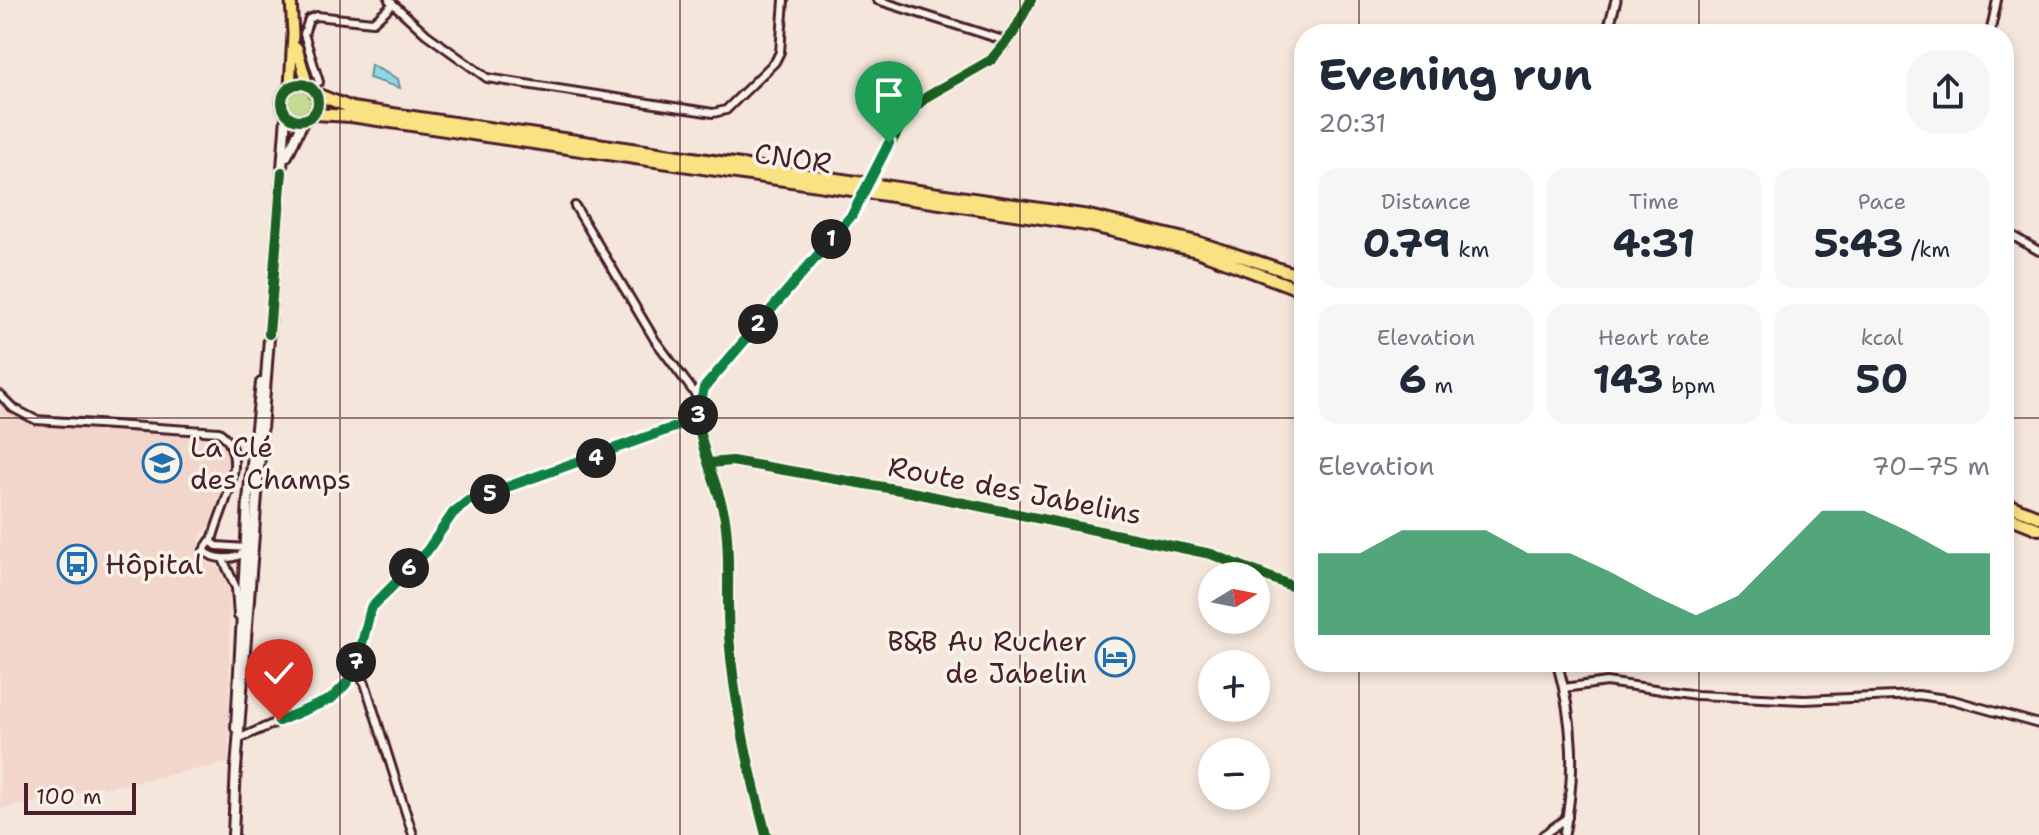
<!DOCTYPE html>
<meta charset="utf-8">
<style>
:root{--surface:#fff;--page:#f6f6f7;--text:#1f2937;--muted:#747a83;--accent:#0b8043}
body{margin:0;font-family:"Shantell Sans",sans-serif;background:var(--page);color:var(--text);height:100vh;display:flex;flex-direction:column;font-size:30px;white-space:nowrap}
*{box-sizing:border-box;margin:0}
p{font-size:26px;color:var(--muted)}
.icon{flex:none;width:44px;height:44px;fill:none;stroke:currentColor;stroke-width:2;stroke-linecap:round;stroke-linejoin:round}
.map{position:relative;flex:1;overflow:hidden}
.side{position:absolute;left:1294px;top:24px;width:720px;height:648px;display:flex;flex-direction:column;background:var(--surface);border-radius:32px;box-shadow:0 4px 12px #0003}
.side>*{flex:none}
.needle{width:52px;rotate:80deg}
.controls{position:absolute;left:1198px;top:562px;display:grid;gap:16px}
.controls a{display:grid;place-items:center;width:72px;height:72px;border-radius:50%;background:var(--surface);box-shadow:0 4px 12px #0003;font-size:40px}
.scale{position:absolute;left:24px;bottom:20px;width:112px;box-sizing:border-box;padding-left:8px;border:4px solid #4a1f2b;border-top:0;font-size:22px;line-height:28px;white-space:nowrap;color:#4a1f2b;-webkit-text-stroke:6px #f7f3e8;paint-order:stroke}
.pin{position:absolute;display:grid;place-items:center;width:68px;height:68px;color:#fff;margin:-82px -34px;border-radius:50% 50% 50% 0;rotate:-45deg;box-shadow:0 0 8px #0007}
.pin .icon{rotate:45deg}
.km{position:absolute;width:40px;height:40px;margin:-20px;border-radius:50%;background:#222;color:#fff;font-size:22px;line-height:40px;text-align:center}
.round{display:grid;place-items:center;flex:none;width:84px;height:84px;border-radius:32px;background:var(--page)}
.headline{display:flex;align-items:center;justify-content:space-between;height:136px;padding:0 24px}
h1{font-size:44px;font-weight:700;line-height:60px}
.metrics{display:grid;grid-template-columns:repeat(3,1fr);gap:12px;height:136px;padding:8px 24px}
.metrics div{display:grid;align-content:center;border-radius:20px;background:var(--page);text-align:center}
.metrics b{font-size:40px;font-weight:700}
.metrics small{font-size:22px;font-weight:400}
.metrics p{font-size:22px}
.chart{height:224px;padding:16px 24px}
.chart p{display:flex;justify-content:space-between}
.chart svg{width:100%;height:144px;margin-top:8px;fill:var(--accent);opacity:.7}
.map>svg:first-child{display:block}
.built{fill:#f2d6cc}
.green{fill:#c4da90;stroke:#877c5e;stroke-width:2}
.water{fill:#89dae5;stroke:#708f9b;stroke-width:2}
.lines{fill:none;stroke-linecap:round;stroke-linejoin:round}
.minor-casing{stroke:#4a1f2b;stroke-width:12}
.tertiary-casing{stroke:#4a1f2b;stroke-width:13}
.secondary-casing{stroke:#4a1f2b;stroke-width:14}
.primary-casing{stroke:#4a1f2b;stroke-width:15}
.trunk-casing{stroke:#4a1f2b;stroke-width:16}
.minor{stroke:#f7f3e8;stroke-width:6}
.tertiary{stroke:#f7f3e8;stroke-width:7}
.secondary{stroke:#f7f3e8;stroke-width:8}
.primary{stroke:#f8e281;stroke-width:9}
.trunk{stroke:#f8e281;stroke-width:10}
.minor-bridge-casing{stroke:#4a1f2b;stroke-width:12;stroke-linecap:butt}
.minor-bridge{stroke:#f7f3e8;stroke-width:6}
.cycleway-casing{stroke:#f7f3e8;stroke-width:15}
.cycleway{stroke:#1b5e20;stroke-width:10}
.route-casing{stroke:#fff;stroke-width:16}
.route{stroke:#0b8043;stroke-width:10}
.grid{fill:none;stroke:#4a1f2b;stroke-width:2;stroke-opacity:0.55}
.labels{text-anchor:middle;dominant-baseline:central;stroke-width:7;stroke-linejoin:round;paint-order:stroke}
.street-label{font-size:28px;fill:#4a1f2b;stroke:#f7f3e8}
.poi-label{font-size:28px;fill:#4a1f2b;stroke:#f7f3e8;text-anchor:start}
</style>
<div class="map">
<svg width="2039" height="835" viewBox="0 0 2039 835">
<rect width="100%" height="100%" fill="#f5e6db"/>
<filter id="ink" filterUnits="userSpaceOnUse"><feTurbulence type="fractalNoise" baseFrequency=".0125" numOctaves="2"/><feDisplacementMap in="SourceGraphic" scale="16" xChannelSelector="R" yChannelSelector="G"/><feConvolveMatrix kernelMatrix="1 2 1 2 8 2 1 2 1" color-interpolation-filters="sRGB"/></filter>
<g filter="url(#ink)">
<path class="built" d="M 0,404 L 35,425 L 220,435 L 228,444 L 231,459 L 227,484 L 219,515 L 200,537 L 197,555 L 219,568 L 230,591 L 228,763 L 0,809 Z"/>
<path class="green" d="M287 102a12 12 0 1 1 24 0a12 12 0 1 1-24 0Z"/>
<path class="water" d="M 371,65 L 398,79 L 400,88 L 369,78 Z"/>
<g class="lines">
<defs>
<path id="minor" d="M 389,0 L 426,34 L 487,78 L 713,113 L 726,110 L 775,62 L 780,52 L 784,0
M 877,0 L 1000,39 L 1005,46
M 1990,34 L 1997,0
M 319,82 L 304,34 L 309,19 L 316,16 L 373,22 L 393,4
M 876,168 L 907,114 L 928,96 L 991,60 L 1014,32 L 1031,0
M 575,206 L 655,340 L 699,399
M 2004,231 L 2039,251
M 0,395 L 13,408 L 36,420 L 219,432 C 254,457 218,510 212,541
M 710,463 L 732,461 L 906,491 L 1211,554 L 1304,591
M 247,548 L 217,546 L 210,541 L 204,550 C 213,561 236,561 247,550
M 223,559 L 236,588 L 238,616
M 355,671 L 365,683 L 413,835
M 1564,688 L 1606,682 L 1696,695 L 1804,700 L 1918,695 L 1953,700 L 2039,724
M 240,738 L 331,699 L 345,685 L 355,671 L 371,608 L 427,551 L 453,513 L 468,501 L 697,419
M 766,835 C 749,769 734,704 729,636 C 726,597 731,557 725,519 C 718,478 686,429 704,388 L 857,207
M 1543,835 L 1568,817"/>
<path id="tertiary" d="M 1607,34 L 1616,0
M 1557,662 C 1574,722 1576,774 1564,835"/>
<path id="secondary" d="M 287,156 L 304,120
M 236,728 L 248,500 L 261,383
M 236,769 L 286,116
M 233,835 L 236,765"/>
<path id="primary" d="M 297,48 L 308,86
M282 102a18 18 0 1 1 36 0a18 18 0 1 1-36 0Z
M 290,87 L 293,34 L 291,0"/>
<path id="trunk" d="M 316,94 L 352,108 L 1089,216 L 1197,242 L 1304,277
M 314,114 L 351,116 L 1088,225 L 1197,251 L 1304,291
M 2004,503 L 2039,517
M 2004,515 L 2039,529"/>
</defs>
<use href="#minor" class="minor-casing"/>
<use href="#tertiary" class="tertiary-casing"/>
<use href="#secondary" class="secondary-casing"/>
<use href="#primary" class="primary-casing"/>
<use href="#trunk" class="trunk-casing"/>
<use href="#minor" class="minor"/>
<use href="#tertiary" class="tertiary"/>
<use href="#secondary" class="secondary"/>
<use href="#primary" class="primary"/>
<use href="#trunk" class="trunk"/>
<defs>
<path id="minor-bridge" d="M 857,207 L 876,168"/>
</defs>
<use href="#minor-bridge" class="minor-bridge-casing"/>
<use href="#minor-bridge" class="minor-bridge"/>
<defs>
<path id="cycleway" d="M282 102a18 18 0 1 1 36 0a18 18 0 1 1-36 0Z
M 269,334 L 282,172
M 710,463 L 732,461 L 906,491 L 1211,554 L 1304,591
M 766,835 C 749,769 734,704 729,636 C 726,597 731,557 725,519 C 718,478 686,429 704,388 L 852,215 L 907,114 L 928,96 L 991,60 L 1014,32 L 1031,0"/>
</defs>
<use href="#cycleway" class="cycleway-casing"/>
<use href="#cycleway" class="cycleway"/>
</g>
</g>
<g class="lines" filter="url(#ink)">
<defs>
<path id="route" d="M 279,721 L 331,699 L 345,685 L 355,671 L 371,608 L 427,551 L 453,513 L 468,501 L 697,419 L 704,388 L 852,215 L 889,143"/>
</defs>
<use href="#route" class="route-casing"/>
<use href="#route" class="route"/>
</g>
<path class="grid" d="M 340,0 L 340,835M 680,0 L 680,835M 1020,0 L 1020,835M 1359,0 L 1359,34M 1699,0 L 1699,34M 0,418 L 1304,418M 2004,418 L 2039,418M 1359,662 L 1359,835M 1699,662 L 1699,835"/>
<defs>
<symbol id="school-ring" viewBox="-11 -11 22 22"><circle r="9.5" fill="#f7f3e8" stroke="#1f6fb2" stroke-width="1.5"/><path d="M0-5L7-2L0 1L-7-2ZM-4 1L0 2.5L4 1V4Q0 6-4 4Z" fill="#1f6fb2"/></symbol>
<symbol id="bus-ring" viewBox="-11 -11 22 22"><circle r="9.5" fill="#f7f3e8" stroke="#1f6fb2" stroke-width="1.5"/><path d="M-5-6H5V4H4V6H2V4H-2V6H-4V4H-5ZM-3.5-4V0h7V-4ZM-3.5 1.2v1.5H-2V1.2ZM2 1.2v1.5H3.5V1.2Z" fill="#1f6fb2"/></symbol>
<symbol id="hotel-ring" viewBox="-11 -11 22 22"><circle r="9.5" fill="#f7f3e8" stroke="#1f6fb2" stroke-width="1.5"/><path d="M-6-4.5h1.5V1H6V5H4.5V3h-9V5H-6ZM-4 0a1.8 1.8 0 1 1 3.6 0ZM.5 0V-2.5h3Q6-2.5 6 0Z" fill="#1f6fb2"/></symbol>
</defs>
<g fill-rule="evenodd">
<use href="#school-ring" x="140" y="441" width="44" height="44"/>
<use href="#bus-ring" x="55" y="542" width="44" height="44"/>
<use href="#hotel-ring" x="1093" y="635" width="44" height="44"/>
</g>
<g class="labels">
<g class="street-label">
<text transform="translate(793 158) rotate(8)">CNOR</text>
<text transform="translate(1015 490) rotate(11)">Route des Jabelins</text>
</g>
<g class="poi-label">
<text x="190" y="447">La Clé<tspan x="190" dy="32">des Champs</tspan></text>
<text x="105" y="564">Hôpital</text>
<text x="1087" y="641" text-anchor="end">B&amp;B Au Rucher<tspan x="1087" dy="32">de Jabelin</tspan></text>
</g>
</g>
</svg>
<div class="controls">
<a><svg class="needle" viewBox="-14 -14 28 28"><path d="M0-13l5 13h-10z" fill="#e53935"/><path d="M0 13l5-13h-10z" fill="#747a83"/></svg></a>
<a>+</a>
<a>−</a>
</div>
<div class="scale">100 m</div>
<div class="pin" style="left:889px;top:143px;background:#1e9e55"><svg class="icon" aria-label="arrive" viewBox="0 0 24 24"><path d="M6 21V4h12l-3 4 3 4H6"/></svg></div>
<div class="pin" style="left:279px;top:721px;background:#d93025"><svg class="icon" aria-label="check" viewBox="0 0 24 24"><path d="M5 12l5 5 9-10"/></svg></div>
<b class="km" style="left:831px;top:239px">1</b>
<b class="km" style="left:758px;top:324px">2</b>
<b class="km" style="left:698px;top:415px">3</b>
<b class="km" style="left:596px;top:458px">4</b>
<b class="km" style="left:490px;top:494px">5</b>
<b class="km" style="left:409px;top:568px">6</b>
<b class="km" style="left:356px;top:662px">7</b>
<section class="side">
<div class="headline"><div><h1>Evening run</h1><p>20:31</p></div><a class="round"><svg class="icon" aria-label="share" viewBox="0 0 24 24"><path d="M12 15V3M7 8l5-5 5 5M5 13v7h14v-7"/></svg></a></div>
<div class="metrics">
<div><p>Distance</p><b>0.79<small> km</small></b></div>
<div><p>Time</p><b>4:31</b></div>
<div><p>Pace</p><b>5:43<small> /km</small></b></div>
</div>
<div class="metrics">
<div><p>Elevation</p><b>6<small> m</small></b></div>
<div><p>Heart rate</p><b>143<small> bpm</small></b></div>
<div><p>kcal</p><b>50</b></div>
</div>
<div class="chart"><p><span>Elevation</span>70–75 m</p>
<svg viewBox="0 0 160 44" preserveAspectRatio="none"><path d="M0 44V19L10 19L20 12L30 12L40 12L50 19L60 19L70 25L80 32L90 38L100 32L110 19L120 6L130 6L140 12L150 19L160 19V44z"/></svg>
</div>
</section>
</div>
